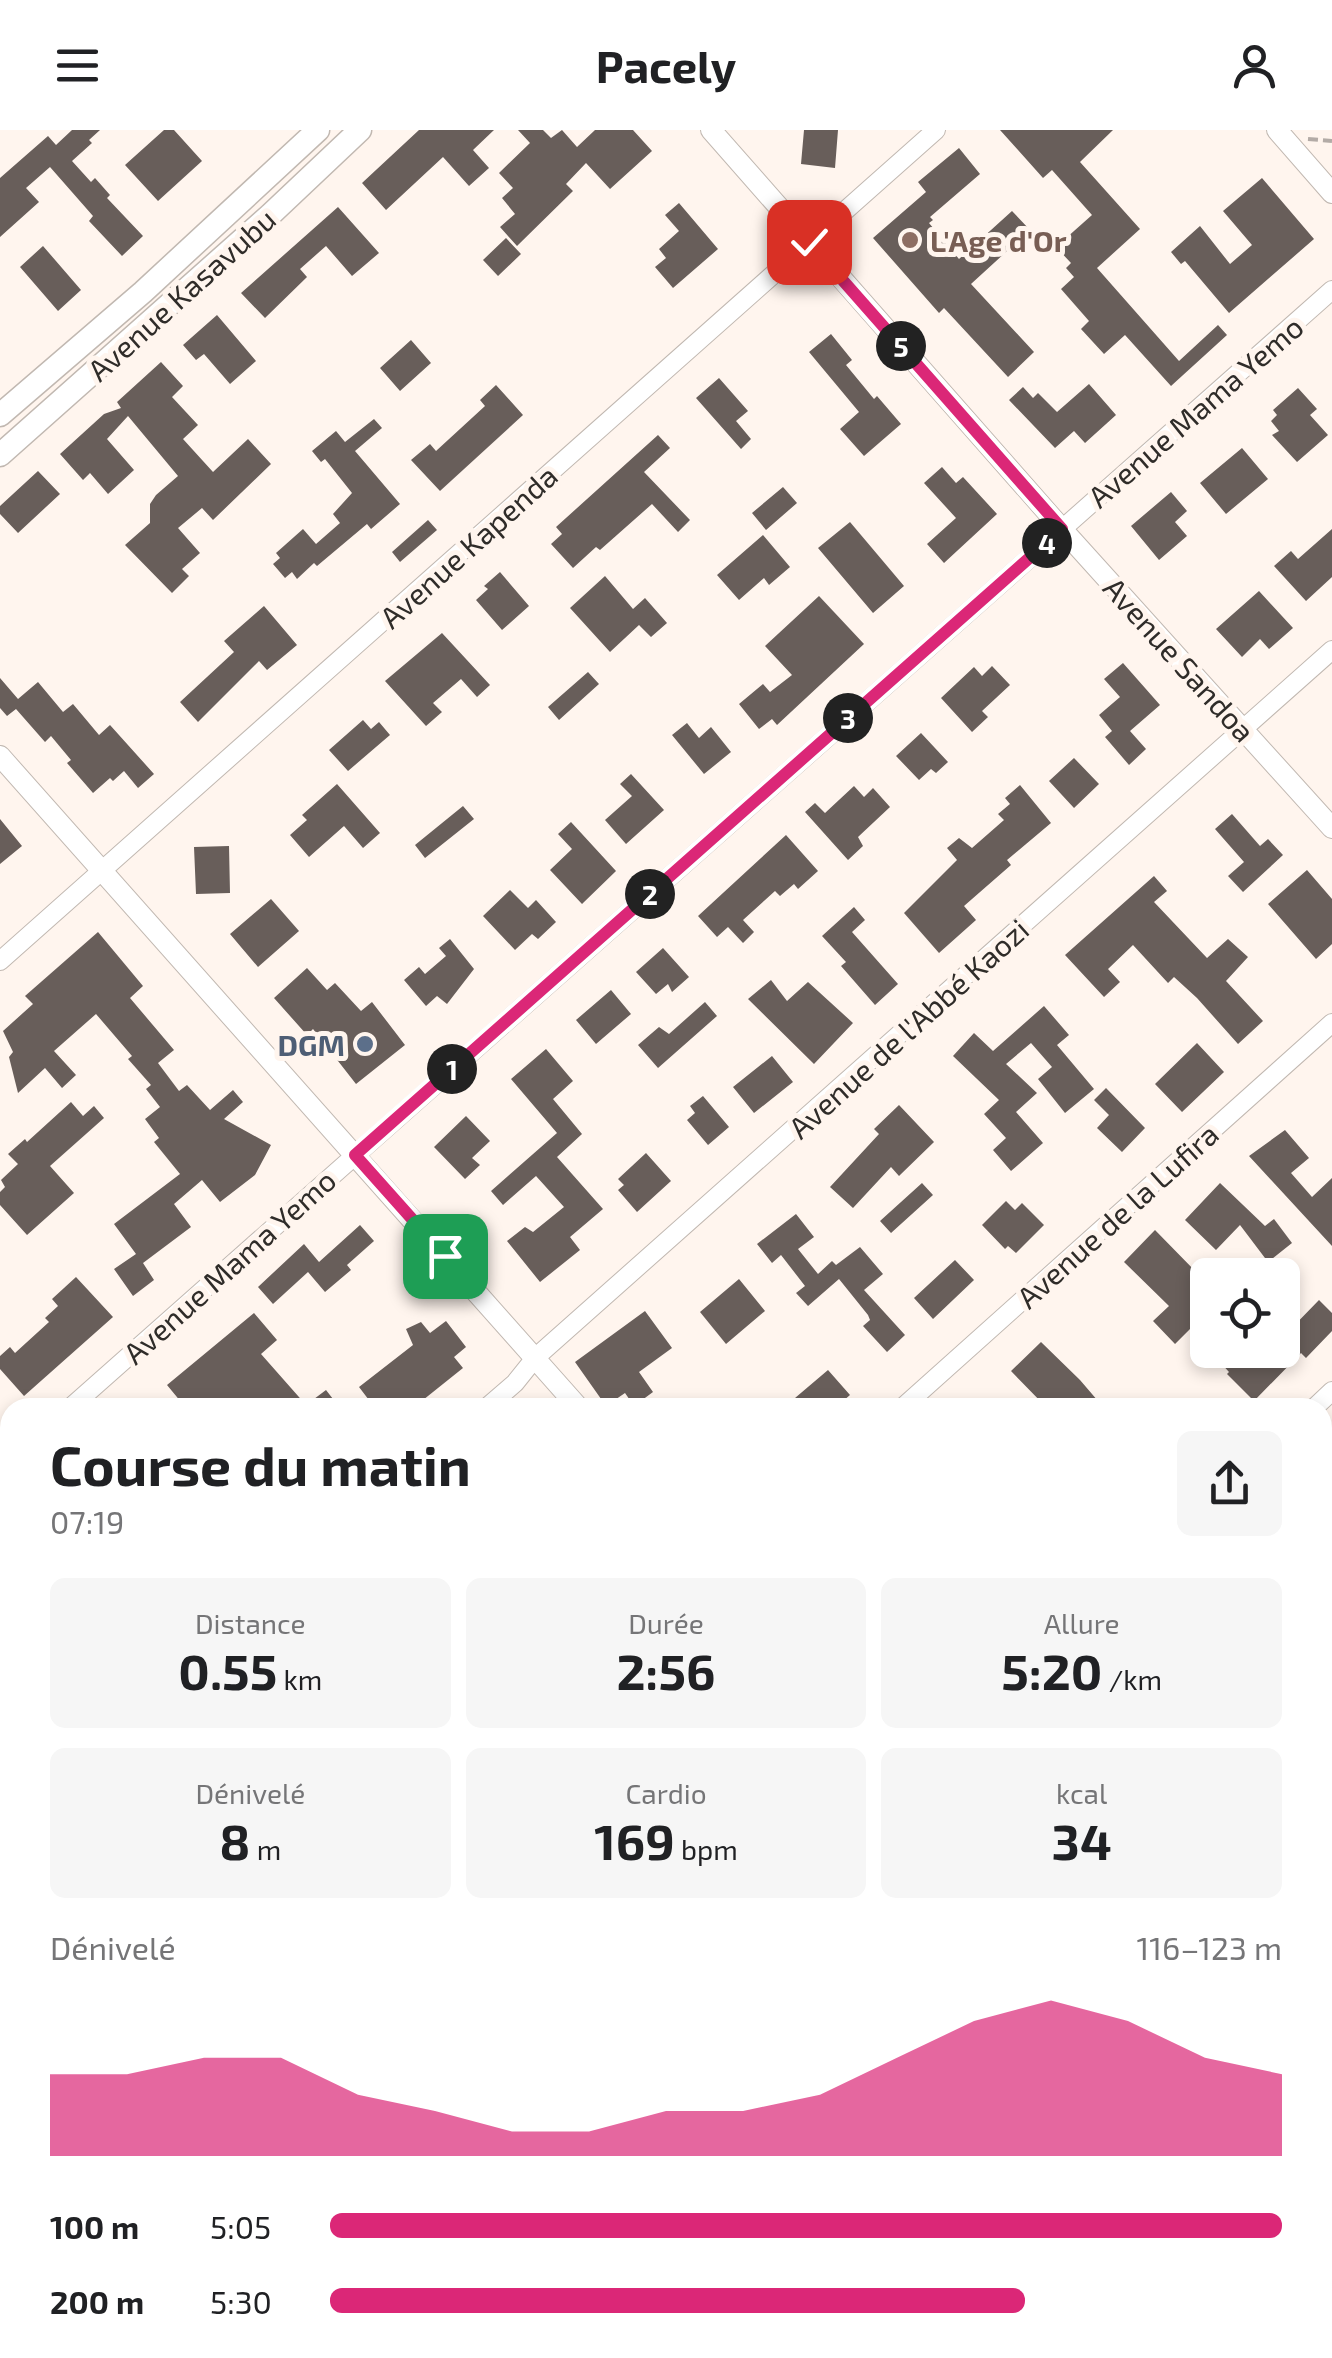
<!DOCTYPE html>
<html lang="fr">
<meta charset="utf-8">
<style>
:root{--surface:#fff;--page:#f6f6f6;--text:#202124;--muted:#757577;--accent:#db2777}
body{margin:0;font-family:"Exo 2",sans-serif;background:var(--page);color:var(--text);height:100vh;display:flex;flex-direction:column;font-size:38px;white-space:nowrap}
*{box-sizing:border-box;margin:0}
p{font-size:32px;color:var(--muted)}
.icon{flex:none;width:55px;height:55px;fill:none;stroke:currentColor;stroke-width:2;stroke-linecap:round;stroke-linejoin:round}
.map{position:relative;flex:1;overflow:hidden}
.drawer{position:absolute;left:0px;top:1268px;width:1332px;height:962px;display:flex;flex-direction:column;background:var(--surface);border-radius:30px 30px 0 0;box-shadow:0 5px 15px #0003}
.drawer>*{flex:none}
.tools{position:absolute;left:1190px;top:1128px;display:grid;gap:20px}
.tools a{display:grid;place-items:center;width:110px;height:110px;border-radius:15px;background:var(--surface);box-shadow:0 5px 15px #0003;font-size:50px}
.pin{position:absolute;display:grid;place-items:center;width:85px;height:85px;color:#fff;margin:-42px;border-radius:20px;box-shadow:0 5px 15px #0006}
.km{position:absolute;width:50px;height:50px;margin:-25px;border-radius:50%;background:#222;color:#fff;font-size:28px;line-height:50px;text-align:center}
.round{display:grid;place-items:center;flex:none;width:105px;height:105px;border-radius:15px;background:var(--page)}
.head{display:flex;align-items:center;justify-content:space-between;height:170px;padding:0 50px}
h1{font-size:55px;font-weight:700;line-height:75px}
.stats{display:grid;grid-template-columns:repeat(3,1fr);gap:15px;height:170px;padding:10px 50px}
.stats div{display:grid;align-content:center;border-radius:15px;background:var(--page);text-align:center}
.stats b{font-size:50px;font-weight:700}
.stats small{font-size:28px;font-weight:400}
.stats p{font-size:28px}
.chart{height:280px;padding:20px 50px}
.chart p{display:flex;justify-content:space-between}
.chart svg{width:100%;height:180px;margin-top:10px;fill:var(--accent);opacity:.7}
ul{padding:0 50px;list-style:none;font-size:32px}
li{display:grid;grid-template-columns:160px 120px 1fr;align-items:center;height:75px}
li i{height:25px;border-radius:12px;background:var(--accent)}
header{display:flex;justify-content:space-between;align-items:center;height:130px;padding:0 50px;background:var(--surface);font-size:45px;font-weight:700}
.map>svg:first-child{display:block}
.building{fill:#685e5a}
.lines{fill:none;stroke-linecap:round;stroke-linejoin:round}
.minor-casing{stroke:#c1b8b1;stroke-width:20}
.tertiary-casing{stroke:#c1b8b1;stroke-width:22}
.secondary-casing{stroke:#c1b8b1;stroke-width:25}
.path{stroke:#b3aba6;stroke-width:4;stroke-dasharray:10 5;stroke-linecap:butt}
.minor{stroke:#fff;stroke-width:18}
.tertiary{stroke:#fff;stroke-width:20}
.secondary{stroke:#fff;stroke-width:22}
.route-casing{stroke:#fff;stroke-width:20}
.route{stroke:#db2777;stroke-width:12}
.education-dot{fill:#8d6e63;stroke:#fff5ee;stroke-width:4}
.service-dot{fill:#5c6f8a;stroke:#fff5ee;stroke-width:4}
.labels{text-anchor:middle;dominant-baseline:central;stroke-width:10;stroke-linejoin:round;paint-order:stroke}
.education-label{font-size:30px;font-weight:bold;fill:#785e54;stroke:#fff5ee;text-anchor:start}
.street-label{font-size:30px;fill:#2f2c29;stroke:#fff5ee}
.service-label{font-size:30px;font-weight:bold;fill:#4e5e75;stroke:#fff5ee;text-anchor:end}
</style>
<header><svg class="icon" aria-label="menu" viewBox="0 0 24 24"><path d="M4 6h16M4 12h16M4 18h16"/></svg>Pacely<svg class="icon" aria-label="person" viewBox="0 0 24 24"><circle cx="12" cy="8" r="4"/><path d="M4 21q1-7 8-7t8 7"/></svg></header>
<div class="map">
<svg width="1332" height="2228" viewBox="0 0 1332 2228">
<rect width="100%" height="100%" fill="#fff5ee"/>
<path class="building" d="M 72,0 L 100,0 L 89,10 L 92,13 L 72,31 L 91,52 L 95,48 L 110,65 L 107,68 L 143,106 L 122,126 L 89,91 L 93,86 L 50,37 L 26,58 L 39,72 L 0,107 L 0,48 L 48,6 L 56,15 Z
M 164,0 L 174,0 L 202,31 L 158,71 L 125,35 Z
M 419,0 L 494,0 L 473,20 L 489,38 L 469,56 L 443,27 L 386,80 L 362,53 Z
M 518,0 L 543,0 L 551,8 L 562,0 L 577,17 L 595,0 L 633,0 L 652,21 L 610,59 L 586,33 L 566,54 L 573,61 L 517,116 L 500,97 L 515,84 L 502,68 L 513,58 L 499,43 L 530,13 Z
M 804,0 L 838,0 L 835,38 L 801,34 Z
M 1000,0 L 1113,0 L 1080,32 L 1140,99 L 1097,138 L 1179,231 L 1218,195 L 1227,205 L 1171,256 L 1125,205 L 1104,224 L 1081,199 L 1089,191 L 1061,159 L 1074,147 L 1066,138 L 1071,133 L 1056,117 L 1092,85 L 1052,40 L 1043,48 Z
M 959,18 L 980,44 L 930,87 L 933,90 L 929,93 L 959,129 L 1012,81 L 1030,100 L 971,154 L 1034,222 L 1008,247 L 944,178 L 939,183 L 873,108 L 926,62 L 918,52 Z
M 1262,48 L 1314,109 L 1229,183 L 1185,131 L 1181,134 L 1171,122 L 1200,96 L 1230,134 L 1252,115 L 1223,81 Z
M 679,73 L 718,119 L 673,158 L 655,137 L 666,128 L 659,119 L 679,101 L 665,85 Z
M 338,77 L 379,123 L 352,146 L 326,116 L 300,139 L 307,147 L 265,188 L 241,163 Z
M 506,108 L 521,124 L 498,146 L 483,130 Z
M 43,116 L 81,160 L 58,181 L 20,137 Z
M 217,185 L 256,231 L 230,254 L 204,224 L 196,230 L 183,215 Z
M 831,204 L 852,230 L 846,235 L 874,269 L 877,266 L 901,294 L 864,326 L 840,299 L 859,282 L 809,222 Z
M 411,210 L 431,233 L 400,261 L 380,238 Z
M 161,232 L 183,256 L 172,267 L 198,295 L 183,309 L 213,342 L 248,309 L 271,334 L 213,390 L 202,378 L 178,398 L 200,423 L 182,439 L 189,446 L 172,463 L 125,415 L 150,393 L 150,374 L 156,365 L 178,346 L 128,286 L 107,309 L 134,340 L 108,364 L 90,343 L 83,350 L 60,324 L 104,284 L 121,278 L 117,272 Z
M 719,248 L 748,281 L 736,291 L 751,309 L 741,319 L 696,268 Z
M 1089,254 L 1116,285 L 1085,313 L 1074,301 L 1055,318 L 1009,270 L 1023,257 L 1033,268 L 1038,263 L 1057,282 Z
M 496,255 L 523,285 L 440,361 L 411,330 L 430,314 L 436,321 L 485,276 L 480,270 Z
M 1298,258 L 1317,279 L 1310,285 L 1328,305 L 1297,332 L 1272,305 L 1279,301 L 1271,291 L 1277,285 L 1273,280 Z
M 374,289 L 382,298 L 355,321 L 400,374 L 371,399 L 367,394 L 317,436 L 314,433 L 297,449 L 292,442 L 285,448 L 273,434 L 280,428 L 276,423 L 303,399 L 316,414 L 340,393 L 333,384 L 352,363 L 325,329 L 321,332 L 312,321 L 336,301 L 345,312 Z
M 658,305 L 670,318 L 644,342 L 690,390 L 678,402 L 652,374 L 600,420 L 596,417 L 573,438 L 551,414 L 562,404 L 556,397 Z
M 1242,318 L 1268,349 L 1226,384 L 1200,353 Z
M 942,337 L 956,353 L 963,347 L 997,384 L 944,433 L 927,414 L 956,388 L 924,353 Z
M 38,341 L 60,364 L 18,403 L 0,384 L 0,376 Z
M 783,357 L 797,373 L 766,400 L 752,383 Z
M 1171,362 L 1187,381 L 1175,392 L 1187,406 L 1159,430 L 1131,396 Z
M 428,390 L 437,400 L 400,432 L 392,422 Z
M 850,392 L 904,456 L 873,483 L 818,418 Z
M 1332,399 L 1332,447 L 1306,471 L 1274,436 L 1291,421 L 1298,429 Z
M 763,405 L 790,437 L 769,455 L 764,448 L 739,470 L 717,445 Z
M 500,442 L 529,476 L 502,500 L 476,470 L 488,459 L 484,456 Z
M 605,446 L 633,479 L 645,468 L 667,493 L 651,507 L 639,495 L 610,522 L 570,478 Z
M 1259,461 L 1293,498 L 1269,519 L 1260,509 L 1242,527 L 1216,499 Z
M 819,466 L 864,514 L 777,595 L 772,589 L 759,599 L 739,574 L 763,554 L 770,562 L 792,545 L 765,516 Z
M 264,476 L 297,515 L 267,540 L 259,531 L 198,592 L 180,572 L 234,522 L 224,511 Z
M 442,503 L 490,555 L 477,567 L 461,549 L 433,573 L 442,582 L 426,596 L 385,551 Z
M 1123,533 L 1160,575 L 1130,601 L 1146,619 L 1129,635 L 1105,607 L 1112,601 L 1099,585 L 1120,567 L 1104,549 Z
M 992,536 L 1010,555 L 982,581 L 988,587 L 972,602 L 941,568 L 974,537 L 982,546 Z
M 588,542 L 599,554 L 559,590 L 548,577 Z
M 0,548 L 18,569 L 38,552 L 63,582 L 73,574 L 99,605 L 110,595 L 154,644 L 138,658 L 124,641 L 113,651 L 110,648 L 93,663 L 67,633 L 71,630 L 51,606 L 45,612 L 16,579 L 7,586 L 0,578 Z
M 363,590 L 371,599 L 379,592 L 390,605 L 348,641 L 329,620 Z
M 687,593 L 699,608 L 711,597 L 731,622 L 704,644 L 672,605 Z
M 921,603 L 948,632 L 936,643 L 931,639 L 919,650 L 896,626 Z
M 1074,628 L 1099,654 L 1074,678 L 1049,651 Z
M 631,644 L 664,680 L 626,714 L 605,690 L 632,666 L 620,654 Z
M 337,654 L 380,703 L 363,718 L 344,696 L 309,727 L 290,705 L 307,690 L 302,685 Z
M 1020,655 L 1051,693 L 1007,730 L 1011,735 L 964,776 L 976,790 L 939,823 L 904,783 L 957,730 L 947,718 L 959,708 L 972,718 L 1004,690 L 998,684 L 1010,674 L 1005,668 Z
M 854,656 L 864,667 L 873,658 L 890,677 L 858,707 L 863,716 L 848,730 L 805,682 L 815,673 L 825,683 Z
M 463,676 L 474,689 L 425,728 L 415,715 Z
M 1232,684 L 1260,716 L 1268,709 L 1283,725 L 1243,762 L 1228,746 L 1244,732 L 1215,699 Z
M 0,689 L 22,716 L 0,734 Z
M 571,692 L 616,741 L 582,774 L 550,740 L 572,719 L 558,704 Z
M 786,705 L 818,741 L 798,759 L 794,754 L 780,766 L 775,761 L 743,790 L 754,802 L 743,813 L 728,797 L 717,807 L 698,786 Z
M 229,716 L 230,763 L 196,764 L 194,717 Z
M 1307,740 L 1332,769 L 1332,814 L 1316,829 L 1268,774 Z
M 1154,746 L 1167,761 L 1154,772 L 1207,828 L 1228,809 L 1248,827 L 1226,851 L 1263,891 L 1238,914 L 1197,868 L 1174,847 L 1168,853 L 1133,815 L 1108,839 L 1120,852 L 1104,867 L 1065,825 Z
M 510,760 L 528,778 L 536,770 L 556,792 L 538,809 L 532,804 L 515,820 L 483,786 Z
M 271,769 L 299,801 L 258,837 L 230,804 Z
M 854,777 L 865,790 L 852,802 L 898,854 L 875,875 L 841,836 L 846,832 L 822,806 Z
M 98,802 L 143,856 L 130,868 L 174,920 L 158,933 L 179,961 L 187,955 L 210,980 L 233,960 L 243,972 L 224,989 L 271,1015 L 255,1045 L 220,1072 L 202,1050 L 174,1074 L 191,1097 L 143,1133 L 154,1150 L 133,1166 L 114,1139 L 136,1124 L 114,1094 L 180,1044 L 154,1012 L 159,1008 L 145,989 L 160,977 L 146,959 L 151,955 L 128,929 L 132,926 L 96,884 L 54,921 L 76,945 L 62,958 L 45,938 L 18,963 L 9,927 L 13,922 L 3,901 L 33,874 L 25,866 Z
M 450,809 L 474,839 L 447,874 L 437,866 L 426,876 L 404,850 L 419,837 L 425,844 L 446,826 L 439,818 Z
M 663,818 L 689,847 L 672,862 L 668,854 L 656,864 L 636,842 Z
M 307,838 L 327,860 L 335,853 L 361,881 L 372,872 L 405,915 L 356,954 L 313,899 L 307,905 L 274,868 Z
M 771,850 L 787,871 L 808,852 L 853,893 L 814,934 L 748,869 Z
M 611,860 L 631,884 L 596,914 L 576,890 Z
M 705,872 L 717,886 L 658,938 L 638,915 L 659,897 L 669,904 Z
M 1044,876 L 1069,905 L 1057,915 L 1094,959 L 1065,983 L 1038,949 L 1052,937 L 1031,913 L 1006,934 L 1037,963 L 1016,982 L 1043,1013 L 1011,1041 L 993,1020 L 1006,1008 L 984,984 L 999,970 L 953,926 L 974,903 L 993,921 Z
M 1197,913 L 1224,942 L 1182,982 L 1155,954 Z
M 546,919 L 573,951 L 553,969 L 582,1004 L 557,1027 L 603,1079 L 570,1107 L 580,1120 L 540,1152 L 507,1111 L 525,1097 L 533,1102 L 564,1077 L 536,1046 L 503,1075 L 491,1061 L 557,1003 L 511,949 Z
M 772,926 L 793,952 L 754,983 L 733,957 Z
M 1106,958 L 1145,998 L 1122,1022 L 1097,998 L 1109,985 L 1094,970 Z
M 703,966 L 729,997 L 708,1015 L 687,990 L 695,983 L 690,976 Z
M 71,972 L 83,986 L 94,976 L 104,988 L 50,1036 L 74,1063 L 27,1105 L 0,1075 L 0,1062 L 5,1057 L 1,1050 L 18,1034 L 8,1024 L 25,1009 L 27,1012 Z
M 899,975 L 934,1012 L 899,1046 L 891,1037 L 853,1078 L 830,1057 L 879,1004 L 874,999 Z
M 466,986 L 490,1011 L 472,1028 L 480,1035 L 465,1049 L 434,1017 Z
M 1285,1000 L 1309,1028 L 1291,1043 L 1312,1067 L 1332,1048 L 1332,1116 L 1249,1026 Z
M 646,1023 L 671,1051 L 637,1082 L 618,1060 L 624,1055 L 618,1049 Z
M 922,1053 L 933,1065 L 891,1103 L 880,1091 Z
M 1220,1053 L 1265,1096 L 1274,1089 L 1292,1113 L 1268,1132 L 1240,1095 L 1216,1120 L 1185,1090 Z
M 1006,1071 L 1015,1080 L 1022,1073 L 1044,1095 L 1016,1123 L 1008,1116 L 1005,1119 L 982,1095 Z
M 796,1084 L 814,1107 L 798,1119 L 818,1144 L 832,1131 L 836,1135 L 860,1117 L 883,1144 L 864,1160 L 905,1205 L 887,1222 L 863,1196 L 870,1190 L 868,1185 L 839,1149 L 808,1176 L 796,1163 L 805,1156 L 781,1125 L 772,1133 L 757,1114 Z
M 360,1095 L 374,1111 L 347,1135 L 351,1140 L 325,1162 L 308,1142 L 273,1174 L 258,1157 L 304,1114 L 319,1132 Z
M 1155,1100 L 1200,1146 L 1208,1139 L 1208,1218 L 1190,1199 L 1175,1214 L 1153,1191 L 1169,1176 L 1124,1132 Z
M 955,1130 L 974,1150 L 933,1189 L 914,1168 Z
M 76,1147 L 113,1187 L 24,1266 L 0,1239 L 0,1226 L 10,1217 L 15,1223 L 49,1192 L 45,1188 L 58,1176 L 52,1169 Z
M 739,1149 L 765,1181 L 726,1214 L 700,1182 Z
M 1319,1170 L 1332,1183 L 1332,1201 L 1306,1228 L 1301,1223 L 1254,1271 L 1227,1244 L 1229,1242 L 1209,1220 L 1298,1220 L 1284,1206 Z
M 645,1181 L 672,1218 L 639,1242 L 653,1262 L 634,1276 L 625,1263 L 606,1276 L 575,1232 Z
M 254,1183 L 277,1210 L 261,1224 L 306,1275 L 326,1260 L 340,1278 L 186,1278 L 167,1255 Z
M 446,1191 L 466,1217 L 454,1227 L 463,1238 L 413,1278 L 375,1278 L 359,1257 L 413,1215 L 406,1199 L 421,1192 L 430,1203 Z
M 1041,1212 L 1080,1250 L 1104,1278 L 1047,1278 L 1011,1241 Z
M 828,1240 L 850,1265 L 835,1278 L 803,1278 L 795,1268 Z"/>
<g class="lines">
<defs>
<path id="minor" d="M 0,831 L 936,0
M 70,1278 L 1332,160
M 486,1278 L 515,1253 L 535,1228 L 1332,520
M 902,1278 L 1332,893
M 1314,1278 L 1332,1261
M 0,1339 L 10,1330
M 1322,1697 L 1332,1688
M 0,2075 L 10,2066
M 241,2228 L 250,2220
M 730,2228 L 739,2220
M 1209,2228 L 1218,2220"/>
<path id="tertiary" d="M 711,0 L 1062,399 L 1332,698
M 1277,0 L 1332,63
M 0,626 L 579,1278
M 0,1563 L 10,1575
M 1322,2118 L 1332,2128
M 583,2220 L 590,2228"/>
<path id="secondary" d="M 0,285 L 143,162 L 318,0
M 0,325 L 270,85 L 360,0"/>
</defs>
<use href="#minor" class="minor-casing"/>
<use href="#tertiary" class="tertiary-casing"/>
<use href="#secondary" class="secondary-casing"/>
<path class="path" d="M 1308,9 L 1332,11"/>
<use href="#minor" class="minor"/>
<use href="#tertiary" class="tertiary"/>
<use href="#secondary" class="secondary"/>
</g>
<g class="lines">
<defs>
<path id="route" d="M 445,1126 L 355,1025 L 1062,399 L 809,112"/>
</defs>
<use href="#route" class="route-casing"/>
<use href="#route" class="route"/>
</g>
<circle class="education-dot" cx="910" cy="110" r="10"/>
<circle class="service-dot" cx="365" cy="914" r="10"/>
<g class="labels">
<g class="education-label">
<text x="930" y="110">L'Age d'Or</text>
</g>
<g class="street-label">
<text transform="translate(181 164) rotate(-42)">Avenue Kasavubu</text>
<text transform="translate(1195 281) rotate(-41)">Avenue Mama Yemo</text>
<text transform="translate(468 416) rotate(-42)">Avenue Kapenda</text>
<text transform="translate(1180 529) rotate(48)">Avenue Sandoa</text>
<text transform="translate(908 898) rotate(-42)">Avenue de l'Abbé Kaozi</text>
<text transform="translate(1117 1085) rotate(-42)">Avenue de la Lufira</text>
<text transform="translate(229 1136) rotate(-42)">Avenue Mama Yemo</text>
</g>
<g class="service-label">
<text x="345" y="914">DGM</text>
</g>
</g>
</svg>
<div class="tools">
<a><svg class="icon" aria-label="locate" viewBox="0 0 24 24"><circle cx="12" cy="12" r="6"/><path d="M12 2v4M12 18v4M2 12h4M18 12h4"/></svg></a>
</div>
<div class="pin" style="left:445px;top:1126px;background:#1e9e55"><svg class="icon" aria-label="arrive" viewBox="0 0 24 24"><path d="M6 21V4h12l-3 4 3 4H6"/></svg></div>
<div class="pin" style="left:809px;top:112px;background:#d93025"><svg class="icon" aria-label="check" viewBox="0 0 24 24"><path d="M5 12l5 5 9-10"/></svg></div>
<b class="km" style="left:452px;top:939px">1</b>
<b class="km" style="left:650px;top:764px">2</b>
<b class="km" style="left:848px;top:588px">3</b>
<b class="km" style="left:1047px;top:413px">4</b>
<b class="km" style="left:901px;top:216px">5</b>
<section class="drawer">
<div class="head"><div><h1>Course du matin</h1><p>07:19</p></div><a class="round"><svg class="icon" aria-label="share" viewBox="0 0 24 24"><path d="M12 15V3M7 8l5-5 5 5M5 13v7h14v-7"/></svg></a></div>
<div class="stats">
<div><p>Distance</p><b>0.55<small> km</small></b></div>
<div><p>Durée</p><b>2:56</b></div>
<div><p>Allure</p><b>5:20<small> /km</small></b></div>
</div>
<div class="stats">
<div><p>Dénivelé</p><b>8<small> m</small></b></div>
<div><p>Cardio</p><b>169<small> bpm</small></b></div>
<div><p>kcal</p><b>34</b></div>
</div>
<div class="chart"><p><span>Dénivelé</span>116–123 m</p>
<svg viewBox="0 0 160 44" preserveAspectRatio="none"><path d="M0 44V24L10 24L20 20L30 20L40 29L50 33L60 38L70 38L80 33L90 33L100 29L110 20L120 11L130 6L140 11L150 20L160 24V44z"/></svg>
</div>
<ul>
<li><b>100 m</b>5:05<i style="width:100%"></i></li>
<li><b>200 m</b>5:30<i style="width:73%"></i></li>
</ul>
</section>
</div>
